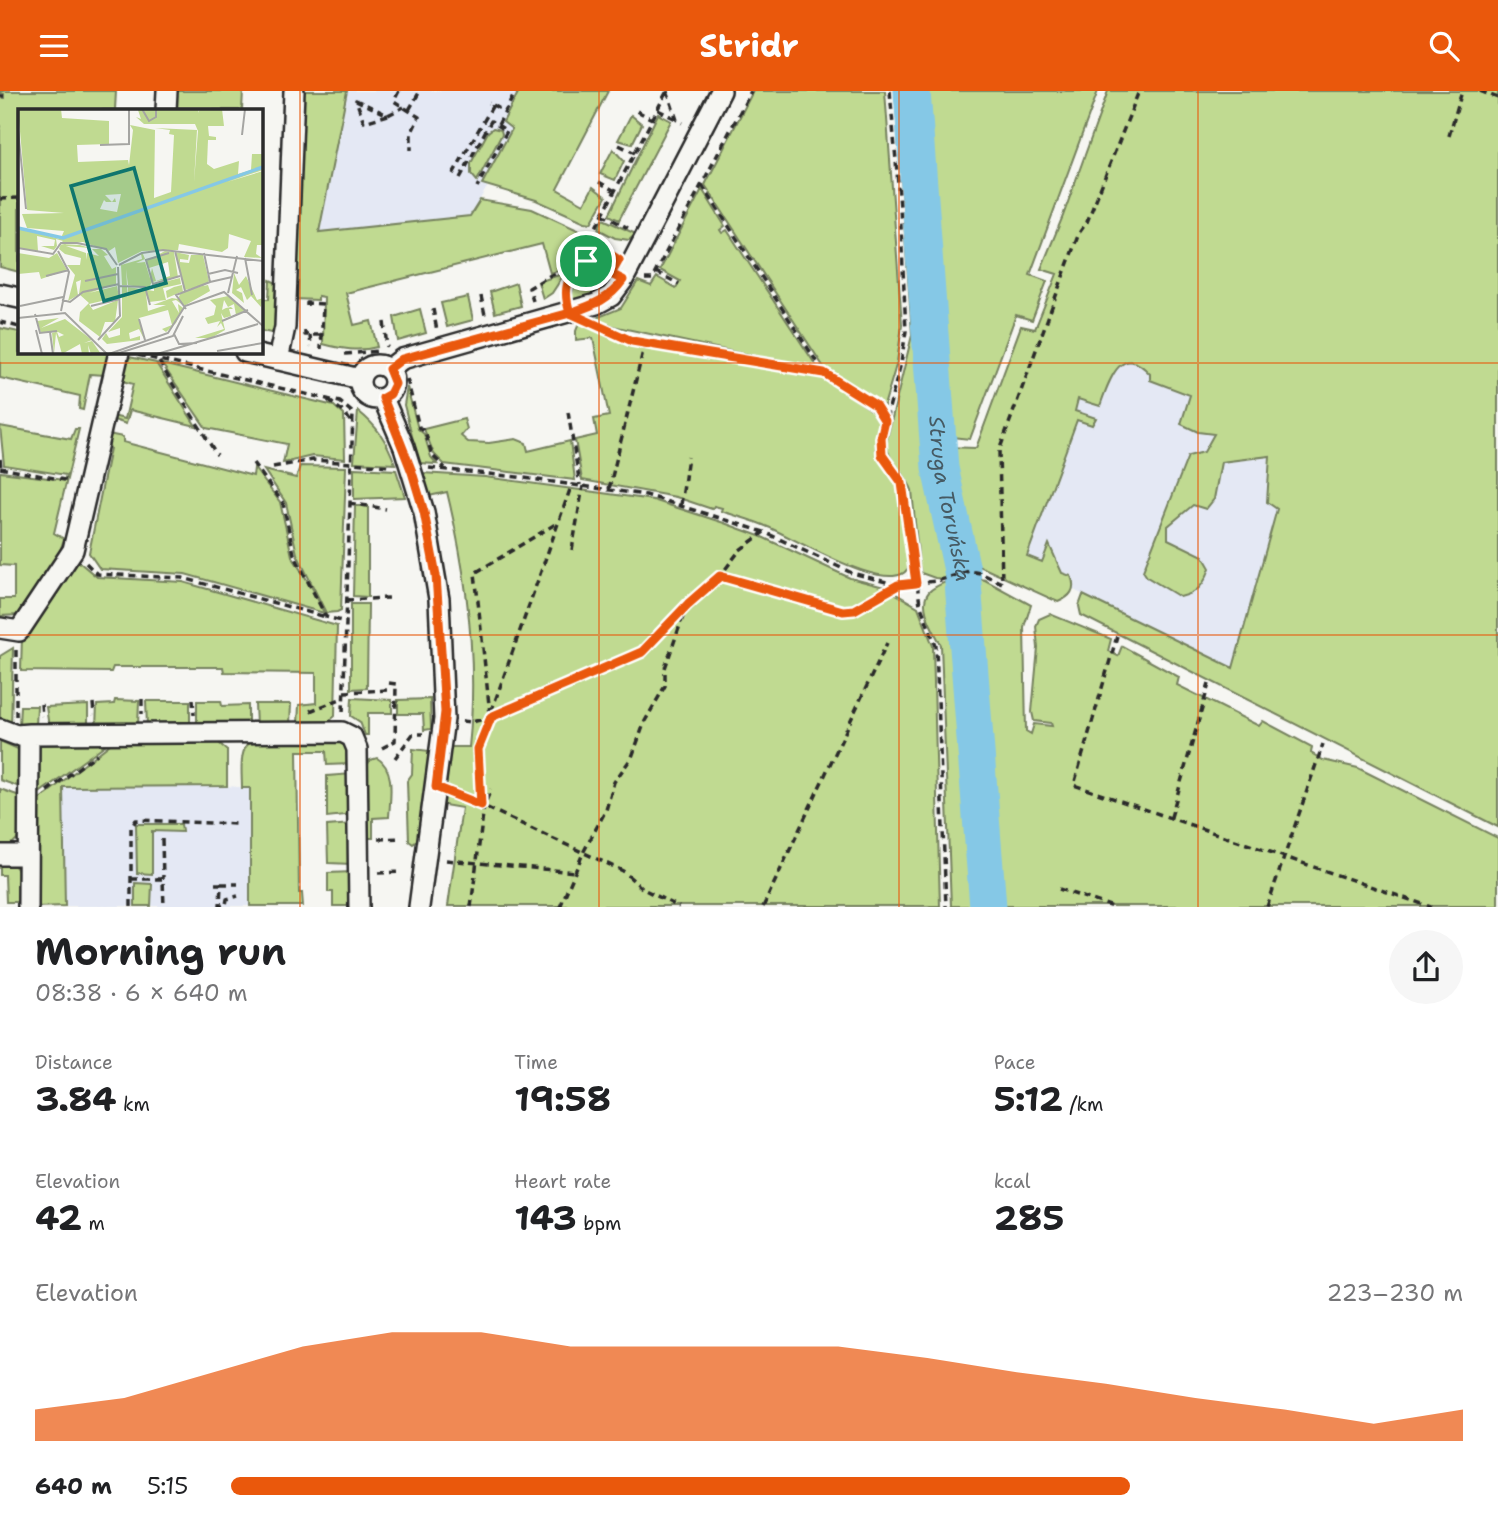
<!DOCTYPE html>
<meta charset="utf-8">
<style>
:root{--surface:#fff;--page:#f6f6f6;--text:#202124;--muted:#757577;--accent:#ea580c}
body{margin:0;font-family:"Shantell Sans",sans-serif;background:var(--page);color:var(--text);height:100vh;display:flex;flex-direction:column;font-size:26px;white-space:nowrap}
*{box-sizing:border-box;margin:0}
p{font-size:23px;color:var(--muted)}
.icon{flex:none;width:38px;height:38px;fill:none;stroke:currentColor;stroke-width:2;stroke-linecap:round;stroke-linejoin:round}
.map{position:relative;height:816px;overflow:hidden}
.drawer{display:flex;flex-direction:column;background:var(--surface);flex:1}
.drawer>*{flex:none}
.pin{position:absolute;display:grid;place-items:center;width:60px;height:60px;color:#fff;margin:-30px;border:4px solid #fff;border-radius:50%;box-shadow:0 2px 7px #0007}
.round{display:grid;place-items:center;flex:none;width:74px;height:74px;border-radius:37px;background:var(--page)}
.head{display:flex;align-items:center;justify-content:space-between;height:119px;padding:0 35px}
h1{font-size:38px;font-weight:700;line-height:52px}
.figures{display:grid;grid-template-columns:repeat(3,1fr);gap:10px;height:119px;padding:7px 35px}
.figures div{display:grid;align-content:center}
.figures b{font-size:35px;font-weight:700}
.figures small{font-size:19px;font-weight:400}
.figures p{font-size:19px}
.chart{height:196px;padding:14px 35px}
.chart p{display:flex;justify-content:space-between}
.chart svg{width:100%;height:126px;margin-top:7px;fill:var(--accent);opacity:.7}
ul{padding:0 35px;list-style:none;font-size:23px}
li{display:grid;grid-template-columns:112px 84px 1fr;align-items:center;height:52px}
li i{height:18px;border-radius:9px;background:var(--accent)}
header{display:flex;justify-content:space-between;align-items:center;height:91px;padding:0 35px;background:var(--accent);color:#fff;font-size:32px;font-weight:700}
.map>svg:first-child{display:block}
.built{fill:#e4e8f4}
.green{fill:#c0da91;stroke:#76825e;stroke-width:2}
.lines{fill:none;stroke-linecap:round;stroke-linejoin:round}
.river{stroke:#85c8e6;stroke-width:37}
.minor-casing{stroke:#2b2b2b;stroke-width:24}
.path{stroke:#2b2b2b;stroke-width:3.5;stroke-dasharray:7 5;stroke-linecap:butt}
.minor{stroke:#f6f6f2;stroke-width:19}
.route-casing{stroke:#fff;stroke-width:14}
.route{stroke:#ea580c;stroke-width:9}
.grid{fill:none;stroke:#e8590c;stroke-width:2;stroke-opacity:0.55}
.labels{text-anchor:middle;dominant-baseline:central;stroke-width:5;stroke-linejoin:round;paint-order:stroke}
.water-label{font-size:21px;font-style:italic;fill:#465a63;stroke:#f6f6f2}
.inset-river{fill:none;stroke:#85c8e6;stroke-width:3.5}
.inset-road{fill:none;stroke:#a5a5a2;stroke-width:2}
.view{fill:#0f766e;fill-opacity:0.15;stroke:#0f766e;stroke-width:3.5}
.inset-edge{fill:none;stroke:#2b2b2b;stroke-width:3.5}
</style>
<header><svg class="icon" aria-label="menu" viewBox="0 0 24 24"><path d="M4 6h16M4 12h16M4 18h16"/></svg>Stridr<svg class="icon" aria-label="search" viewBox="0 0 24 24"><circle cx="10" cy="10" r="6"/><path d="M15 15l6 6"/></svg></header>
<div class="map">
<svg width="1498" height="816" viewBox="0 0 1498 816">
<rect width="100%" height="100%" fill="#f6f6f2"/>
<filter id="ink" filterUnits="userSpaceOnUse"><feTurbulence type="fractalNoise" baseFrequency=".0143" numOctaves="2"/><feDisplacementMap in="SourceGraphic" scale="14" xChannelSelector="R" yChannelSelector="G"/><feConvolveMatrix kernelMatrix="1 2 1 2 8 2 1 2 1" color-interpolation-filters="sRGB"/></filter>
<g filter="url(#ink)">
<path class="built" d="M 347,0 L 544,0 L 470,125 L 318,141 Z
M 1090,135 L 1338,196 L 1234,578 L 1015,470 Z
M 227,695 L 250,697 L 250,815 L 65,815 L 62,696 Z"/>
<path class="green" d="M 0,0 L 116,0 L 115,19 L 19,19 L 19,181 L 0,176 L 0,7 L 4,7 L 4,3 L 0,2 Z
M 173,0 L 243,0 L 242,19 L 172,19 Z
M 298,0 L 347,0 L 319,141 L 470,125 L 480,109 L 532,118 L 580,140 L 584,148 L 566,178 L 550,182 L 542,153 L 346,202 L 354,234 L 371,230 L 377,256 C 358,261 342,258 323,253 L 324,206 L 318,205 L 318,209 L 293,208 Z
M 519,0 L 608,0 L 557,98 L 584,113 L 593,96 L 606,106 L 591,132 L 585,131 L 536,109 L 482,93 L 512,38 L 503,31 Z
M 753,0 L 885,0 L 902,234 L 897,271 L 884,315 L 827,281 L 705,94 Z
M 895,0 L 910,0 L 935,373 L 945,425 L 945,488 L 935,487 L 921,482 L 919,474 L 912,399 C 905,381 888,372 886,352 L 912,244 Z
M 923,0 L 1098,0 L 1030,184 L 1047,190 L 1032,229 L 1016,224 L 970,348 L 942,345 Z
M 1108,0 L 1498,0 L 1498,736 L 1081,524 L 1079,515 L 1083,504 L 1233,577 L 1277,418 L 1267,411 L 1270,365 L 1221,371 L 1214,408 L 1206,418 L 1193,414 L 1168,435 L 1168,448 L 1203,465 L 1210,477 C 1204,494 1198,502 1180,506 L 1147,486 L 1143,480 L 1188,365 L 1204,361 L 1214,343 L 1198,341 L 1181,333 L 1190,304 L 1150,289 L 1150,283 C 1121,250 1109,290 1100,315 L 1078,308 L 1075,320 L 1096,327 L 1092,334 L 1077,329 L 1027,465 L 1042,471 L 1049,453 L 1062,482 L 1071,485 C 1077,499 1070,506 1058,511 L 964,468 L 942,374 L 945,356 L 976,357 L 1021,235 L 1035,238 L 1057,183 L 1041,178 L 1063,125 Z
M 658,23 L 671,30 L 619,129 L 609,124 Z
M 631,24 L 642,33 L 632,53 L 618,49 Z
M 493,37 L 501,39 L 502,43 L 477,90 L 471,83 L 471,72 L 488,41 Z
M 613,58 L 624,70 L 615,89 L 600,83 Z
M 702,98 L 725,135 L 720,139 L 722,142 L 727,139 L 819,279 L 589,230 L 621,217 L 638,190 L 651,195 L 657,186 L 676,197 L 680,190 L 660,179 Z
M 603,128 L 636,143 L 629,149 L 615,147 L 598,138 Z
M 584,171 L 612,184 C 600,202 590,207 569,209 Z
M 565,182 L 552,202 L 543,208 L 538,191 Z
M 270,189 L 279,193 L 275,239 L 271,242 L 261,240 L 261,208 L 269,208 Z
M 516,192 L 521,215 L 495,222 L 490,201 Z
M 468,206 L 473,229 L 447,236 L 441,212 Z
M 420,218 L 426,242 L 398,250 L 394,226 Z
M 580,230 L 631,253 L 824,285 L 878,324 L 881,329 L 876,358 L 899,395 L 910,473 C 899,512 791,445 768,436 C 753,429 736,425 721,420 L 722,417 L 714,415 L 712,418 L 676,406 L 582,389 L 575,349 L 597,344 L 594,328 L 609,325 L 593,247 L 576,249 L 576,240 Z
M 0,237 L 19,241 L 19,261 L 102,261 L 111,263 L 105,284 L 90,283 L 83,319 L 79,318 L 80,305 L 0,287 Z
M 125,265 L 156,272 L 196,335 L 130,319 L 126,333 L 111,328 L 112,325 L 125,328 L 133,293 L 119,289 Z
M 162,273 L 334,315 L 344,324 L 345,368 L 312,365 L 283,372 L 287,353 L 206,337 Z
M 407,296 L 418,338 L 424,343 L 431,366 L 437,373 L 419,372 L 404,314 Z
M 358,320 C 377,335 387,350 395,373 L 354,371 Z
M 464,328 L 467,338 L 461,345 L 468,351 L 489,352 L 516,348 L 526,352 L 528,360 L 570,350 L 575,389 L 444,373 L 434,363 L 424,338 Z
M 0,335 L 71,348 L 75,338 L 79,338 L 54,442 L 64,448 L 58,466 L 19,524 L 0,525 L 0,508 L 14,508 L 14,475 L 0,474 L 0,381 L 64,389 L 66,384 L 4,374 Z
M 108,343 L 123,346 L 123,351 L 253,385 L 254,377 L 280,411 L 292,465 L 314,500 L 324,522 L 185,483 L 100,478 L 89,462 L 110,357 L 107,350 Z
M 300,375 L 346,376 L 341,519 L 337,521 L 326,522 L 297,463 L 286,412 L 264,379 L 296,387 Z
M 354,377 L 396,379 L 405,406 L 354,408 Z
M 422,382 L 485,386 L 653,409 L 724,432 L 762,446 L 850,487 L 884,496 L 918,516 L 933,555 L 940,815 L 448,815 L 462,717 L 444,714 L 450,656 L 469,656 C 478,571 467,483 447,401 L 429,405 Z
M 355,415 L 368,415 L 368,506 L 353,505 Z
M 73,466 L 97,486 L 183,491 L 337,535 L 335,625 L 327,632 L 298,633 L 299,614 L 316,612 L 316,582 L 224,581 L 223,576 L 113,576 L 111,581 L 21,580 L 22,545 Z
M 968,485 L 985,489 L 1031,514 L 1024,536 L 1026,640 L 1031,643 L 1034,633 L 1052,635 L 1051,632 L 1034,630 L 1032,621 L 1038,557 L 1036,535 L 1039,528 L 1050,523 L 1111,548 L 1108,560 L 1118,565 L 1122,555 L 1179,586 L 1177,594 L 1259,635 L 1263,630 L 1312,656 L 1311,662 L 1323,669 L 1358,677 L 1498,747 L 1498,815 L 993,815 Z
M 953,488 L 960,495 L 980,815 L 951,815 L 941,554 C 935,541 917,515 929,501 C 934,495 946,491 953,488 Z
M 351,513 L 368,513 L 367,597 L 351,598 Z
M 13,557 L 11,637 L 0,631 L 0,565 Z
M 352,607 L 392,609 L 392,622 L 368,622 L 368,644 L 365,644 L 360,631 L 351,625 Z
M 430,608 L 431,638 L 424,639 L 423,623 L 398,623 L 398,609 Z
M 115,609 L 139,610 L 138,635 L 96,636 L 97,614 L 114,613 Z
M 146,610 L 190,610 L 190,634 L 147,635 Z
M 197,610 L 221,610 L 222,615 L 248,614 L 248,634 L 197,635 Z
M 255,613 L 291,613 L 290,633 L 256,634 Z
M 88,614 L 88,636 L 49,636 L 46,616 Z
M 20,615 L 37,615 L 36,635 L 19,634 Z
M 107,647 L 105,654 L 34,706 L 35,658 L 39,652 Z
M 215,649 L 227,659 L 227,695 L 63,696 L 65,815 L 35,816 L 35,712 L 114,650 Z
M 0,650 L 18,658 L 20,696 L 0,689 Z
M 252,650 L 339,650 L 352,662 L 351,673 L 327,674 L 326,660 L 297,660 L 299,802 L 302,802 L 303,815 L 250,815 L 250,697 L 242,697 C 242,682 238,657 252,650 Z
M 413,658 L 430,660 L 418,749 L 413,753 L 409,750 L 407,690 L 412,683 Z
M 377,667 C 396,678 390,707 389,726 L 373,727 L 373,747 L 364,747 L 366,677 L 370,669 Z
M 352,683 L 354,723 L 327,726 L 327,685 Z
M 0,698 L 20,705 L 21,740 L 18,747 L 13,752 L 0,757 Z
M 136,733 L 181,733 L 182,741 L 152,740 L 152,783 L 137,782 Z
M 352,733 L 352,773 L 328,772 L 327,735 Z
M 0,771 L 13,773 L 19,780 L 20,811 L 6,811 L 5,784 L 0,784 Z
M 353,781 L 353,815 L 333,815 L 333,801 L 328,801 L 328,782 Z
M 135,792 L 152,793 L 151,815 L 135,815 Z"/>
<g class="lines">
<path class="river" id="s1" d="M 912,0 L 940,377 L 962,479 L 988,816"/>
<defs>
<path id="minor" d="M 166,19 L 167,0
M 0,203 L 19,207
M 245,261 L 360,288
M 278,269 L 285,236 L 294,0
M360 291a17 17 0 1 1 34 0a17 17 0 1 1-34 0Z
M 389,278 L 402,268 L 596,213 L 611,205 L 623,189 L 721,0
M 383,307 L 404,356 L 424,421 L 439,508 L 444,628 L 419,816
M 0,537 L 19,540 L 73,459 L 119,261
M 0,638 L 16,644 L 29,643
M 0,764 L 28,764
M 28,816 L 29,643 L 342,641 L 352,646 L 357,658 L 359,816"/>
</defs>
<use href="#minor" class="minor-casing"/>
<path class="path" d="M 399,0 L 394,10 L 419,26 L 411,43 L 411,59
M 667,0 L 677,29 L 682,32
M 890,0 L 900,116 L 906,240 L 901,272 L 881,347 C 881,372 893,372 902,392 L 920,513 L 936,555 L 946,816
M 1480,0 L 1498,7
M 0,5 L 4,5
M 493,14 L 505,21
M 409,19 L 420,0
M 658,19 L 676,28
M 637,20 L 652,28
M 388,24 L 364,31 L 356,9 L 388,24 L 404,16
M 498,34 L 516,0
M 1449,45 L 1462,0
M 619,54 L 635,62
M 453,83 L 493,14 L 489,12
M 460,87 L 491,30 L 507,40 L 477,96
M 599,91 L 615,100
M 702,94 L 824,282 L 875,314 L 884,329
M 0,108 L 19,107
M 602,123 L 628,137
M 594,153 L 613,165
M 580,167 L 606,180
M 586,170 L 594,153
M 656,181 L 679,193
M 645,188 L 652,188 L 751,0
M 565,200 L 569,188 L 667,0
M 481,205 L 485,224
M 533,210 L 529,197 L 549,185 L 575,176
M 307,215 L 307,212 L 323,213 L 321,258
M 433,218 L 437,240
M 0,231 L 19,236
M 384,231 L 387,256
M 594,235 L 632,250 L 824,282
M 305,240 L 305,244 L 321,244
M 310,244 L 311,256
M 345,263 L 379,260
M 138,264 L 340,311 L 353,322 L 343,622
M 159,271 L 217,364
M 407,288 L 419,336 L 425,341 L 432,364 L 445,377
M 328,309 L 345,322 L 352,333
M 568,321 L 580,394
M 0,368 L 1,377
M 253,372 L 283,412 L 294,463 L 326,526 L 346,531
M 273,376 L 313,369 L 390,375
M 0,377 L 70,390
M 429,377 L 517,386 L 646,404 L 764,441 L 852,482 L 898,494 L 937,490 L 969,480 L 980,482 L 1002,492 L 999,360 L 1079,142 L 1087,131 L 1139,0
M 609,398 L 645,252
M 349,412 L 386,418
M 681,414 L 688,366
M 572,459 L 583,395
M 86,472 L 97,483 L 183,487 L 326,526
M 720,485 L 843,520 L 854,519 L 898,494
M 346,509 L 389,507
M 1117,545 L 1074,694 L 1431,816
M 16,559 L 16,625
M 344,601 L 389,599
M 142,608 L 142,623
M 193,608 L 194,624
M 93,612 L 94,624
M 41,613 L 42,625
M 310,620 L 343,607
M 490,623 L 475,482 L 557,432
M 462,630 L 472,631 L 491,626 L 642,561 L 688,513 L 720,485 L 740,459 L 764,441
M 382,657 L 395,650 L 396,593 L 389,592
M 395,667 L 413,643 L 423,643
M 47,700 L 97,663
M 454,703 L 481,714 L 623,780 L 643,798 L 679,816
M 481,714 L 478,658 L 572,393
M 1171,726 L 1209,593
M 162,748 L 163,788
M 378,748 L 400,747
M 446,769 L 575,781
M 378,782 L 401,781
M 131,788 L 163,788 L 164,816
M 215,793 L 221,793 L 220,815 L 226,814 L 227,808 L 238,805
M 221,793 L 238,793
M 1059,798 L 1113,816
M 131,816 L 131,737 L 136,729 L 237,733
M 471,816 L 484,715 L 491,698
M 560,816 L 584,760 L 606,719 L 614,691 L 632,666 L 645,630 L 665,595 L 665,577 L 686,517
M 763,816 L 887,552
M 1267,816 L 1323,653"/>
<use href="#minor" class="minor"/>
</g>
</g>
<g class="lines" filter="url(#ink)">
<defs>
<path id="route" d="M 586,170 L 580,167 C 568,190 562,196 570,222 L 402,268 L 389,278 L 395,293 L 390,303 L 383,307 L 412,381 L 424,421 L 436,484 L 445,621 L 436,696 L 481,714 L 478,658 L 491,626 L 642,561 L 688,513 L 720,485 L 843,520 L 854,519 L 898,494 L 916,492 L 902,392 L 882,364 L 881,347 L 885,330 L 875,314 L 824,282 L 632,250 L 570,222 C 593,214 609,209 623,189 L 611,183 L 619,169 L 594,153 L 586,170"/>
</defs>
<use href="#route" class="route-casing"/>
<use href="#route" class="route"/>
</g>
<path class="grid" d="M 300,0 L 300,816M 599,0 L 599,816M 899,0 L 899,816M 1198,0 L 1198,816M 0,272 L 1498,272M 0,544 L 1498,544"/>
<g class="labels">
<g class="water-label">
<text stroke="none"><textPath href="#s1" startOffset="410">Struga Toruńska</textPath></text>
</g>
</g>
<g transform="translate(18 18)">
<rect width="245" height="245" fill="#f6f6f2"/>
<path d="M 0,0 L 43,0 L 44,9 L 91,12 L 91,35 L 59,36 L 60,53 L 110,51 L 111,56 L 115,21 L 112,16 L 137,21 L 136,89 L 153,83 L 156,26 L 151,25 L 152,21 L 137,19 L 179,21 L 176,73 L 180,22 L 177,15 L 126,15 L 118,8 L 123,10 L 120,1 L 112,0 L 181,0 L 180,4 L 182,0 L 204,0 L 206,17 L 190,17 L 191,27 L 198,28 L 198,31 L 190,31 L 189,55 L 196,60 L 221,52 L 220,65 L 233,61 L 234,45 L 245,45 L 245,61 L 209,73 L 245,62 L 245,136 L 239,136 L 238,145 L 244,149 L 226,148 L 233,132 L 211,125 L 210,139 L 204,143 L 161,135 L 160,141 L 124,142 L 100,154 L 97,138 L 91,142 L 65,133 L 40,136 L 45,132 L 38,130 L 39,137 L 36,141 L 23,137 L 36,137 L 37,131 L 19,127 L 20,142 L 0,139 L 0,119 L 42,130 L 68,121 L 43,129 L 46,122 L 9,119 L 4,105 L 46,104 L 9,101 ZM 103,85 L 99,103 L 82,100 L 86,91 L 88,93 L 98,93 L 97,89 L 94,93 L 87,86 ZM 43,135 L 62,136 L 72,139 L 48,137 L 68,144 L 68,151 L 69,144 L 81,147 L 74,140 L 83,140 L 90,146 L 86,147 L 94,160 L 98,158 L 98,175 L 71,184 L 99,177 L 101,188 L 71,195 L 75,201 L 100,191 L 97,213 L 87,213 L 82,228 L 61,212 L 62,203 L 71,194 L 61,185 L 63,171 L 58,173 L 60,186 L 50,192 L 57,166 L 49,156 L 62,156 L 63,149 L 47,145 L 41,140 ZM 147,142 L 156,143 L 160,168 L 134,173 L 130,180 L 110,176 L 108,160 L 109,176 L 104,176 L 103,156 L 124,150 L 123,145 L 125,145 L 127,150 L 118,154 L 127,153 L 132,169 L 134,159 L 138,172 L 152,167 L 150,153 L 131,159 L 128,152 ZM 157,143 L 171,146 L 170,151 L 162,150 L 162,153 L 171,154 L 173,146 L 185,146 L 191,172 L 185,177 L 190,176 L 192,182 L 166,197 L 158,191 L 154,192 L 161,204 L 160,195 L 165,199 L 158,214 L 148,223 L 144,220 L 154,216 L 150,201 L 121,209 L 126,230 L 121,220 L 111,224 L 112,230 L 122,227 L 122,231 L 89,235 L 84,230 L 88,224 L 91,229 L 102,226 L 102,219 L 90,223 L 104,208 L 104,177 L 109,178 L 110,189 L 110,178 L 136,182 L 136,176 L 145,177 L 146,173 L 162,169 L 163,175 L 145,179 L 148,191 L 131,193 L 128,185 L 130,202 L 148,196 L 135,196 L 154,189 L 160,190 L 163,183 L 149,189 L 148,182 L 156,178 L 164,176 L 165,183 L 184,177 L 167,181 ZM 0,144 L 31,149 L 39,144 L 49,161 L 23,170 L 21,163 L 0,165 ZM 216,164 L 221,176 L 228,167 L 239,191 L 245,189 L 243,198 L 233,187 L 229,191 L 223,178 L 218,181 L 224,184 L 226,194 L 214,184 ZM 210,187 L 227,201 L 218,206 L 216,195 L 210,198 L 206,191 L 204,201 L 208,199 L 213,198 L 215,200 L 211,200 L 213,207 L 206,209 L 203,204 L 207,221 L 193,229 L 177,229 L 206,220 L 203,214 L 199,218 L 202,212 L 190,215 L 187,209 L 196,206 L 198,197 L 192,191 ZM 41,209 L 23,219 L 47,210 L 74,231 L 66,234 L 74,232 L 83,245 L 73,245 L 70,236 L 71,245 L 64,245 L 62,235 L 44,245 L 38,224 L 36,245 L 34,224 L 39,223 L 41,228 L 46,226 L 40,223 L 23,224 L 19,212 Z" fill="#c0da91" fill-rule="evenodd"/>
<path class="inset-river" d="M 0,119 L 45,129 L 245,58"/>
<path class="inset-road" d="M 124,0 L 131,12 L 138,8 L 138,0M 0,21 L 8,100M 224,26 L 227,0M 82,36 L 111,35 L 111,0M 0,139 L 35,145 L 43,134 L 59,134 L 88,140 L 99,156M 40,142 L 51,163 L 43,202M 157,142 L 167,182M 151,144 L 128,151 L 135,175 L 162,167M 227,149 L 234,186M 101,156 L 124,144 L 145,141 L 245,152M 190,165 L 207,161 L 220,164M 28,167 L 51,161M 67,172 L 100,165M 192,173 L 214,168M 101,177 L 127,178 L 132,196M 210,184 L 219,147M 44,191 L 52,193 L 65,183 L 101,175M 2,197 L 45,188M 73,197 L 102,190M 168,200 L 158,186 L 192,173 L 186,144M 17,205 L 22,224 L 39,222M 0,209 L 47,204 L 89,245M 121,210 L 127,231M 204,212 L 230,201M 18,221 L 24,245M 32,223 L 35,245M 156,225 L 161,235 L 179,234M 80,231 L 102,207 L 100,158M 199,242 L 245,234M 91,245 L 150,224 L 167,197 L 206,183 L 245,217M 98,245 L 155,227 L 165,207M 139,245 L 240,215"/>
<path class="view" d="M 116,59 L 148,174 L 86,192 L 53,77 Z"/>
<rect width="245" height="245" class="inset-edge"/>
</g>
</svg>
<div class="pin" style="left:586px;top:170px;background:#1e9e55"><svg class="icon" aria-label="arrive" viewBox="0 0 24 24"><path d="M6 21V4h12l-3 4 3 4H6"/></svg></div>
</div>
<section class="drawer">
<div class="head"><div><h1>Morning run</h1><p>08:38 · 6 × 640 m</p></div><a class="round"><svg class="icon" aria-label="share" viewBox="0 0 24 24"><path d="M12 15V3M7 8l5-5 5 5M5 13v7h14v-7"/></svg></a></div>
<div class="figures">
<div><p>Distance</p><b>3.84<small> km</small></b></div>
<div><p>Time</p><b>19:58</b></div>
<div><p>Pace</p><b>5:12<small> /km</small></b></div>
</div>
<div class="figures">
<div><p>Elevation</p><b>42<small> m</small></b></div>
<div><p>Heart rate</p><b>143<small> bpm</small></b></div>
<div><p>kcal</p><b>285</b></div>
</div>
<div class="chart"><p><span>Elevation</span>223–230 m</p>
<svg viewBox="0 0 160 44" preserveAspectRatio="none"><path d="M0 44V33L10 29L20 20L30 11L40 6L50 6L60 11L70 11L80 11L90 11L100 15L110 20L120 24L130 29L140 33L150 38L160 33V44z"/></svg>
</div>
<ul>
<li><b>640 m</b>5:15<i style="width:73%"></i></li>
</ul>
</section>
